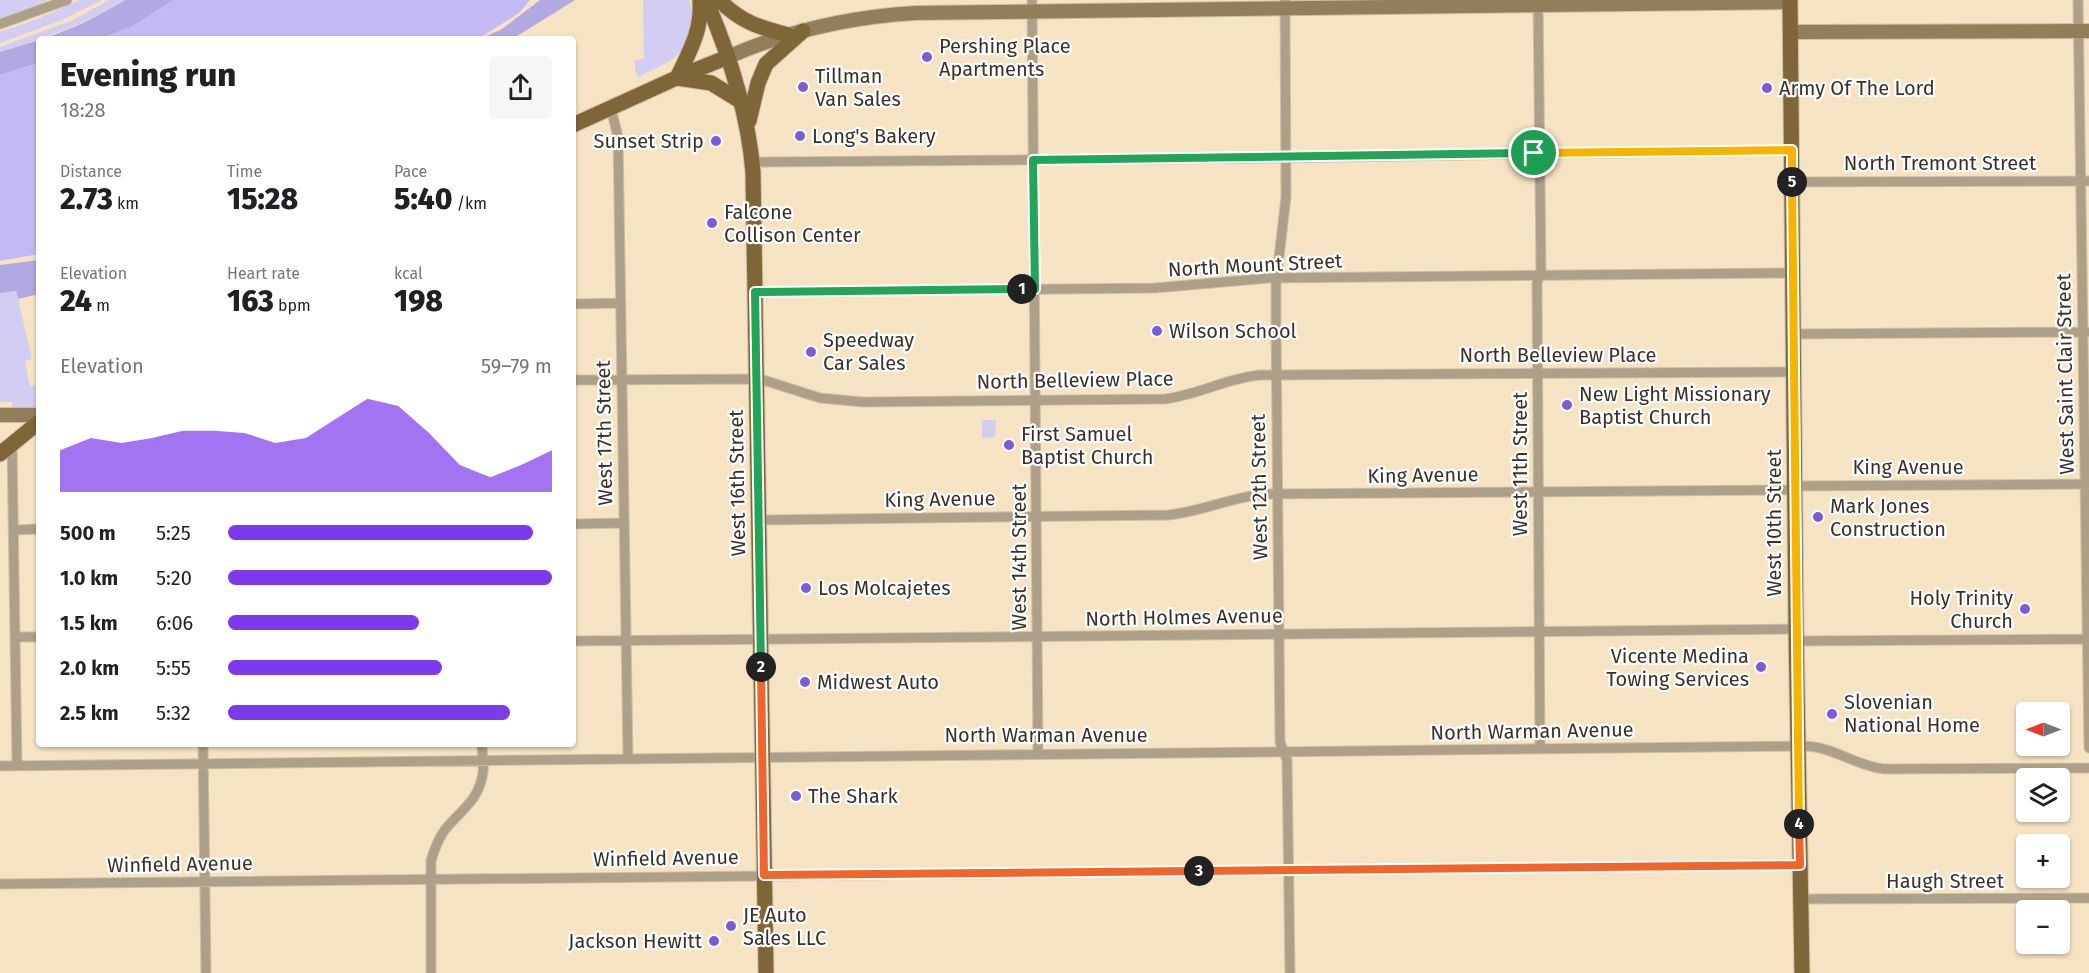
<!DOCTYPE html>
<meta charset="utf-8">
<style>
:root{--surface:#fff;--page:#f6f6f6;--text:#202124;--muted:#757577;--accent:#7c3aed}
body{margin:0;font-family:"Fira Sans",sans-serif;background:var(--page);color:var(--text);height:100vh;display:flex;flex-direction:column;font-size:22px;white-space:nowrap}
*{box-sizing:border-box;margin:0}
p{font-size:20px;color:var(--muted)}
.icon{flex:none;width:33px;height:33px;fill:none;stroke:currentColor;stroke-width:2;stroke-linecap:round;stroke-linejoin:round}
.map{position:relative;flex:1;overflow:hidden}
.sheet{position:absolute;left:36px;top:36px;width:540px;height:711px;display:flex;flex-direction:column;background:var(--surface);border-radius:6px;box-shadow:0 2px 4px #0004}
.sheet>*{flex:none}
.needle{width:39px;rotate:270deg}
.tools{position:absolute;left:2016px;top:702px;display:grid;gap:12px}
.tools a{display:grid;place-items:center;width:54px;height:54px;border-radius:6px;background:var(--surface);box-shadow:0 2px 4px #0004;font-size:30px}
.pin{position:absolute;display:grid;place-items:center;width:51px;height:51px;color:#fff;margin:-26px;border:3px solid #fff;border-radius:50%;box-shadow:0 2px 6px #0007}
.km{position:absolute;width:30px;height:30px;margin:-15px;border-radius:50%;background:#222;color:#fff;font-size:16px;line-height:30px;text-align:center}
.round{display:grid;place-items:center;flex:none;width:63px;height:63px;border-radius:6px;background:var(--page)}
.headline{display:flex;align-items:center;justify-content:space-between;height:102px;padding:0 24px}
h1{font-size:33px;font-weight:800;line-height:45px}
.figures{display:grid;grid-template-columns:repeat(3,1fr);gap:9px;height:102px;padding:6px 24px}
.figures div{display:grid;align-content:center}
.figures b{font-size:30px;font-weight:800}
.figures small{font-size:16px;font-weight:400}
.figures p{font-size:16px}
.chart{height:168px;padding:12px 24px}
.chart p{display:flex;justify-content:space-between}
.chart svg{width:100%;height:108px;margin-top:6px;fill:var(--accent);opacity:.7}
ul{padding:0 24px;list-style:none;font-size:20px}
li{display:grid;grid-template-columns:96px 72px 1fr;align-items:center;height:45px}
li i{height:15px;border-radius:8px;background:var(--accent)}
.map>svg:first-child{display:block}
.green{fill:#d3cdf3}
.forest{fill:#b2a8e2}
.water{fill:#c3baf4}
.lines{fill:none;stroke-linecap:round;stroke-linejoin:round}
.street-casing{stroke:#cfbfa4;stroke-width:11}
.secondary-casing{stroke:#cfbfa4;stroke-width:16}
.primary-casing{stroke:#cfbfa4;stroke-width:17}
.street{stroke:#aea088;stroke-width:9}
.secondary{stroke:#937e5b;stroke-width:14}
.primary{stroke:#7f6639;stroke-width:15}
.split-1-casing{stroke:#fff;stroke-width:12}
.split-2-casing{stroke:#fff;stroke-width:12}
.split-3-casing{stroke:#fff;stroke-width:12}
.split-4-casing{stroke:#fff;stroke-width:12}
.split-5-casing{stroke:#fff;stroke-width:12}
.split-6-casing{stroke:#fff;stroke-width:12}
.split-1{stroke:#22a559;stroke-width:8}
.split-2{stroke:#22a559;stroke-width:8}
.split-3{stroke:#f0652b;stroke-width:8}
.split-4{stroke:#f0652b;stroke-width:8}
.split-5{stroke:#f5b400;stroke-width:8}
.split-6{stroke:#f5b400;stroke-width:8}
.poi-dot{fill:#7d5bd6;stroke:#fff;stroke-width:2}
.labels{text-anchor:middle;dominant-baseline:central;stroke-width:4.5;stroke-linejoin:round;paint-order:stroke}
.poi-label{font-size:20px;fill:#393126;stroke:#fff;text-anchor:start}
.street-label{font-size:20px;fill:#393126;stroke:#fff}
</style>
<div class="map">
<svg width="2089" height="973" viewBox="0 0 2089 973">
<rect width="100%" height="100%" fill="#f5e3c4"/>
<path class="green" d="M 0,0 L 48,0 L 12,18 L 0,21 Z
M 80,0 L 102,0 L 62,20 L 0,43 L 0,32 L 37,19 Z
M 109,0 L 125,0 C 85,25 44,38 0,52 L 0,47 L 73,20 Z
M 643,0 L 689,0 C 692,11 693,17 691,28 C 685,59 665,63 639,77 L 635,70 L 635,60 L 644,59 Z
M 16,291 L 32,359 L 25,361 L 30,387 L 39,385 L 39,406 L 33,408 L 13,409 L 12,402 L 0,402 L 0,293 Z
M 982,420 L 996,420 L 995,437 L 982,438 Z"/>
<path class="forest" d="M 125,0 L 174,0 L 133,26 L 100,39 L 41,39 C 71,30 99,16 125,0 Z
M 540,0 L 575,0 L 517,36 L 515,39 L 480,39 L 502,29 Z
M 39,40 L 39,63 L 0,75 L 0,52 Z
M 39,260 L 39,294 L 18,299 L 16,291 L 0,293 L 0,265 Z"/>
<path class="water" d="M 174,0 L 530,0 L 519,13 L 478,39 L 100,39 L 133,26 Z
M 39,63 L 39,254 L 0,261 L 0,75 Z"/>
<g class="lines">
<defs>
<path id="street" d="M 1032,0 L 1038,753
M 1285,0 L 1286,197 L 1276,283 L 1276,324 L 1280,742 L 1287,760 L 1290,973
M 1538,0 L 1541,271 L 1537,283 L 1540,748
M 2078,0 L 2089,748
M 0,24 L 67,0
M 611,108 L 618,137 L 628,758
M 752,162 L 1276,158 L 1792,150
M 1792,182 L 2089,181
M 755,292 L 1155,288 L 1269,278 L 1793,273
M 573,304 L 621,303
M 1793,334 L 2087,332
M 573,380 L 760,379 L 820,398 L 863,402 L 1165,399 C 1198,395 1227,378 1260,375 L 1794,372
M 12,444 L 17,765
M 759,520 L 1168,515 C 1201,512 1231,497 1265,494 L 1786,490 L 1799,486 L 2089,484
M 573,524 L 624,523
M 14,530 L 39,529
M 16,637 L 39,637
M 573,641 L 1796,629
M 1796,641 L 2089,639
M 203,744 L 206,973
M 0,766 L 1805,746 C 1834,747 1856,766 1884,769 L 2089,768
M 0,884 L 1800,865
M 1801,899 L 2089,898
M 431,973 L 431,861 C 434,850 438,840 444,831 C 460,810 479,802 483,772 C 484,763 482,753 482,744"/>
<path id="secondary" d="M 1791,32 L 2089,31
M 728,57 C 787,31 851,17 915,13 L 1790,2
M 0,415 L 39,415"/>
<path id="primary" d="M 706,0 C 730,56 748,112 753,172 L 766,973
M 719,0 C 741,22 758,27 788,35
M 1790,0 L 1796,629 L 1802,973
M 677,78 C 690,50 702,31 700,0
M 677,78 L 711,83 L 742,102
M 749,121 L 758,83 L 766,64 L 803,31
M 573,125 L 683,75 L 728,57
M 0,454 L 39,422"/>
</defs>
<use href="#street" class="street-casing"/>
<use href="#secondary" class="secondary-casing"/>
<use href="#primary" class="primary-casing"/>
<use href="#street" class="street"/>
<use href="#secondary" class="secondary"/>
<use href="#primary" class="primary"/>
</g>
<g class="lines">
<defs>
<path id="split-1" d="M 1022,289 L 1035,289 L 1033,160 L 1534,153"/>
<path id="split-2" d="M 761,667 L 755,292 L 1022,289"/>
<path id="split-3" d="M 761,667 L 764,875 L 1199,871"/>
<path id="split-4" d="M 1199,871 L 1800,865 L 1799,824"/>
<path id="split-5" d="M 1792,182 L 1799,824"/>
<path id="split-6" d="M 1534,153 L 1792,150 L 1792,182"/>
</defs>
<use href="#split-1" class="split-1-casing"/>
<use href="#split-2" class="split-2-casing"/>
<use href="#split-3" class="split-3-casing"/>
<use href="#split-4" class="split-4-casing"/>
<use href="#split-5" class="split-5-casing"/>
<use href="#split-6" class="split-6-casing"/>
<use href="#split-1" class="split-1"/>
<use href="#split-2" class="split-2"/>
<use href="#split-3" class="split-3"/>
<use href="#split-4" class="split-4"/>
<use href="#split-5" class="split-5"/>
<use href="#split-6" class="split-6"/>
</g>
<g class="poi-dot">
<circle cx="927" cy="57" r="6"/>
<circle cx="803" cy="87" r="6"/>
<circle cx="1767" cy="88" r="6"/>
<circle cx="800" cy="136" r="6"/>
<circle cx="716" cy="141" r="6"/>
<circle cx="712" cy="223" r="6"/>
<circle cx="1157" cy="331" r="6"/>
<circle cx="811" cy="352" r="6"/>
<circle cx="1567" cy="405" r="6"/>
<circle cx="1009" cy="445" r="6"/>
<circle cx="1818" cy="517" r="6"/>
<circle cx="806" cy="588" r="6"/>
<circle cx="2025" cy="609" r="6"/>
<circle cx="1761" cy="667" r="6"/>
<circle cx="805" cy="682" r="6"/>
<circle cx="1832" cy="714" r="6"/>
<circle cx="796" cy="796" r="6"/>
<circle cx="731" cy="926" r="6"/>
<circle cx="714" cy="941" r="6"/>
</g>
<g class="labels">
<g class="poi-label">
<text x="939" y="46">Pershing Place<tspan x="939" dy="23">Apartments</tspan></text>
<text x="815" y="76">Tillman<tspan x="815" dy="23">Van Sales</tspan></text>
<text x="1779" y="88">Army Of The Lord</text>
<text x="812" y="136">Long's Bakery</text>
<text x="704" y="141" text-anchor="end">Sunset Strip</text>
<text x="724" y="212">Falcone<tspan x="724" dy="23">Collison Center</tspan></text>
<text x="1169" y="331">Wilson School</text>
<text x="823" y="340">Speedway<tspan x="823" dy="23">Car Sales</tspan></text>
<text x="1579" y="394">New Light Missionary<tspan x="1579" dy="23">Baptist Church</tspan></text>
<text x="1021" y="434">First Samuel<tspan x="1021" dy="23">Baptist Church</tspan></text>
<text x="1830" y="506">Mark Jones<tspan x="1830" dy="23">Construction</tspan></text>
<text x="818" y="588">Los Molcajetes</text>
<text x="2013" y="598" text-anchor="end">Holy Trinity<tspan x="2013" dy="23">Church</tspan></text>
<text x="1749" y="656" text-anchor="end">Vicente Medina<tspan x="1749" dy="23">Towing Services</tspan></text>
<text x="817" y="682">Midwest Auto</text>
<text x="1844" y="702">Slovenian<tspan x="1844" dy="23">National Home</tspan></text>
<text x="808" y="796">The Shark</text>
<text x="743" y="915">JE Auto<tspan x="743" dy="23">Sales LLC</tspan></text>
<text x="702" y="941" text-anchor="end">Jackson Hewitt</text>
</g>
<g class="street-label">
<text x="1940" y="163">North Tremont Street</text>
<text transform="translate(1255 265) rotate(-3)">North Mount Street</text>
<text x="1558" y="355">North Belleview Place</text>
<text transform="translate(2065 374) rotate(-91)">West Saint Clair Street</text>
<text transform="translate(1075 380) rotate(-1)">North Belleview Place</text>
<text transform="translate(604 433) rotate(-91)">West 17th Street</text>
<text transform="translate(1520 464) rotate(-90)">West 11th Street</text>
<text x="1908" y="467">King Avenue</text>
<text transform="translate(1423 475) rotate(-1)">King Avenue</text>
<text transform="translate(737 483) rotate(-91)">West 16th Street</text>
<text transform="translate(1259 487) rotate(-91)">West 12th Street</text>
<text transform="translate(940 499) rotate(-1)">King Avenue</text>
<text transform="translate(1774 523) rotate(-90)">West 10th Street</text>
<text transform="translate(1019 557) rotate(-90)">West 14th Street</text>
<text transform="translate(1184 617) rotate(-1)">North Holmes Avenue</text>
<text transform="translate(1532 731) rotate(-1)">North Warman Avenue</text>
<text x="1046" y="735">North Warman Avenue</text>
<text transform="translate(666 858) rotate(-1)">Winfield Avenue</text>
<text transform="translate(180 864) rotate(-1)">Winfield Avenue</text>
<text x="1945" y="881">Haugh Street</text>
</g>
</g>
</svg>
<div class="tools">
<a><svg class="needle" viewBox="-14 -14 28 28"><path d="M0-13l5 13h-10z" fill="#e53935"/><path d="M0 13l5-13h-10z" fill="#757577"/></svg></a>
<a><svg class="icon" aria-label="layers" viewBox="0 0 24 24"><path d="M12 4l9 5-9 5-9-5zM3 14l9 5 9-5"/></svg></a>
<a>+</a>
<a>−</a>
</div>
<div class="pin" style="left:1534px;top:153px;background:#1e9e55"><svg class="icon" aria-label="arrive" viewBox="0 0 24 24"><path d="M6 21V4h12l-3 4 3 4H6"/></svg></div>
<b class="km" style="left:1022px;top:289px">1</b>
<b class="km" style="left:761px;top:667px">2</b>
<b class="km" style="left:1199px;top:871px">3</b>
<b class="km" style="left:1799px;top:824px">4</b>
<b class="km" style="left:1792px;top:182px">5</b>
<section class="sheet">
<div class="headline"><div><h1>Evening run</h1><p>18:28</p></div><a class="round"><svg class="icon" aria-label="share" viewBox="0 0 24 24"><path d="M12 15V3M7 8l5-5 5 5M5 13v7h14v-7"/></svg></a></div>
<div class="figures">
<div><p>Distance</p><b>2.73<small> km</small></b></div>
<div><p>Time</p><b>15:28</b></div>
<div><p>Pace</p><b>5:40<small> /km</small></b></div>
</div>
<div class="figures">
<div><p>Elevation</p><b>24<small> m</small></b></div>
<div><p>Heart rate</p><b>163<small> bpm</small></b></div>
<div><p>kcal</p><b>198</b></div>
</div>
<div class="chart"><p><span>Elevation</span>59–79 m</p>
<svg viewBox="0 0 160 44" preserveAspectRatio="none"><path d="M0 44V27L10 22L20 24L30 22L40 19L50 19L60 20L70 24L80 22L90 14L100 6L110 9L120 20L130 33L140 38L150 33L160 27V44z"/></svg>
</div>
<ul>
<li><b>500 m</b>5:25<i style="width:94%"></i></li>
<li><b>1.0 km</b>5:20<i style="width:100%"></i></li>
<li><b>1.5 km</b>6:06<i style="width:59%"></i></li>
<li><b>2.0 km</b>5:55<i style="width:66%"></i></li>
<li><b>2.5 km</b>5:32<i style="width:87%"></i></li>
</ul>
</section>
</div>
